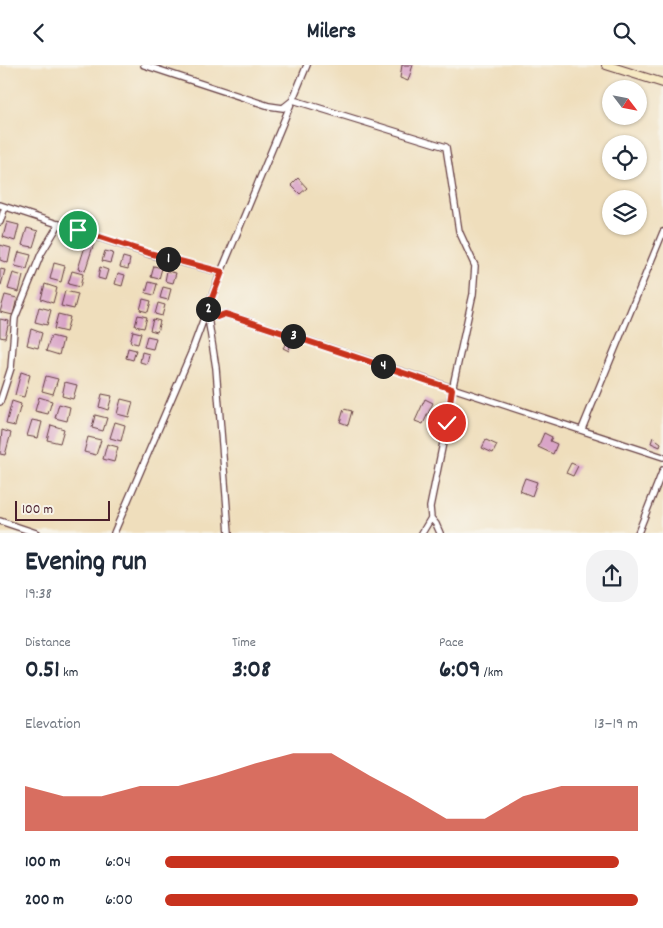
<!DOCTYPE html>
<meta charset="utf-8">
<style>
:root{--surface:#fff;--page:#f2f2f3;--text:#1f2937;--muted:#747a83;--accent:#c8321e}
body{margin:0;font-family:Dekko,sans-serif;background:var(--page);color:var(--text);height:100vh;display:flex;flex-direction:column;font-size:19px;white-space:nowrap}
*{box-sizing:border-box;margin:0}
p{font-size:16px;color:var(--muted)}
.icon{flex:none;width:28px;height:28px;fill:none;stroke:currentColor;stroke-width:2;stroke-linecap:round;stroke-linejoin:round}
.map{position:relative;height:468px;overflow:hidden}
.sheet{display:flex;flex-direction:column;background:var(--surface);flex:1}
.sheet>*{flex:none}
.needle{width:32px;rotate:122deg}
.fabs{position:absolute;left:602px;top:15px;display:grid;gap:10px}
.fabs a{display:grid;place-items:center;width:45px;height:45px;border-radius:50%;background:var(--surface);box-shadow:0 1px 4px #0004;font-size:25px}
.scale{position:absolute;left:15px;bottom:12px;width:95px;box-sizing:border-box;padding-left:5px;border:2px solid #4a1f2b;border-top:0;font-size:14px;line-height:18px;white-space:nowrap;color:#4a1f2b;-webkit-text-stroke:4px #f7f3e8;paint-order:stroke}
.pin{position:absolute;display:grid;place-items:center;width:42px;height:42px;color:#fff;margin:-21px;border:2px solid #fff;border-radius:50%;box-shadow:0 1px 5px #0007}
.km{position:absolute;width:25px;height:25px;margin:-12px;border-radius:50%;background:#222;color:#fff;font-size:14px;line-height:25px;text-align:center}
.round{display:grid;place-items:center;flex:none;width:52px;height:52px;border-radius:20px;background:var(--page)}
.overview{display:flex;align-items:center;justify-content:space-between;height:85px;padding:0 25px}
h1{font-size:28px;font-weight:700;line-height:38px}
.metrics{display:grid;grid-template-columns:repeat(3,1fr);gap:8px;height:85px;padding:5px 25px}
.metrics div{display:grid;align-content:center}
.metrics b{font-size:25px;font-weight:700}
.metrics small{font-size:14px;font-weight:400}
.metrics p{font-size:14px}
.chart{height:140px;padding:10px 25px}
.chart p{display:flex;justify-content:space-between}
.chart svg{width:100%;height:90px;margin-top:5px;fill:var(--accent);opacity:.7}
ul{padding:0 25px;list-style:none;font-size:16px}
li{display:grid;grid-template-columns:80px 60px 1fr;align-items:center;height:38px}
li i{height:12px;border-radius:6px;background:var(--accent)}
header{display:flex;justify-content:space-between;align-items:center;height:65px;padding:0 25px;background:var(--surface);font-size:22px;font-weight:700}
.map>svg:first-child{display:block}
.building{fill:#d9a4c8}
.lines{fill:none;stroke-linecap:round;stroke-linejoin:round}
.minor-casing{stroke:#633c41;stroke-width:8}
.secondary-casing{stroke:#633c41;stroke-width:10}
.minor{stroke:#fff;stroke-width:5.5}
.secondary{stroke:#f6e9c3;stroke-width:8}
.route-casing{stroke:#fff;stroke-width:10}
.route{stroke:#c8321e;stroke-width:6}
</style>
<header><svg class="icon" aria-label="back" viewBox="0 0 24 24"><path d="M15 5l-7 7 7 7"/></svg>Milers<svg class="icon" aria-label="search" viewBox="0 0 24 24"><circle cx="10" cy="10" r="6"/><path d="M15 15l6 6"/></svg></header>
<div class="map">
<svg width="663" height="468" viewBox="0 0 663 468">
<rect width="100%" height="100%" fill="#f7f3e8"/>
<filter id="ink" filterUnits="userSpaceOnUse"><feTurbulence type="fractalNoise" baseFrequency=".02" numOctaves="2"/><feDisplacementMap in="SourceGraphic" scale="10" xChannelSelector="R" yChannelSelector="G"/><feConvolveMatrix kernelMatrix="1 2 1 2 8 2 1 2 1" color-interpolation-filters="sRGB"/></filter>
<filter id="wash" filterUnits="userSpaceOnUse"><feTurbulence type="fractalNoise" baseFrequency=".0096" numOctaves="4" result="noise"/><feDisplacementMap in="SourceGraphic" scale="20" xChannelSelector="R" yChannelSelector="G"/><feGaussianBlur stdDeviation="1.12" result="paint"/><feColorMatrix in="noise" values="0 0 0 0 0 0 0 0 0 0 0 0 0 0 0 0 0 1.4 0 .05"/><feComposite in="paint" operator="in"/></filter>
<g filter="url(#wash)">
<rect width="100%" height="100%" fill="#efdebc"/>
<g id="blocks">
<path class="building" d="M 402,0 L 413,0 L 408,16 L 400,13 Z
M 298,113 L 307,123 L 300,129 L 291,120 Z
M 7,157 L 19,160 L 15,176 L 3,172 Z
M 27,163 L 38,166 L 33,182 L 22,180 Z
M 87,175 L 94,178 L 85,206 L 78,204 Z
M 0,180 L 11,183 L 8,198 L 0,195 Z
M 105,186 L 113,188 L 110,198 L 102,196 Z
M 19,187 L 31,190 L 27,204 L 15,201 Z
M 123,192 L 130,194 L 128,204 L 120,202 Z
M 54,198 L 65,201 L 61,217 L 50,214 Z
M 154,201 L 162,203 L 159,214 L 151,212 Z
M 100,202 L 108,205 L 105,215 L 98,213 Z
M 0,204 L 5,205 L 1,220 L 0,220 Z
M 72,206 L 83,209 L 80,222 L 68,219 Z
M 167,206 L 176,208 L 173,218 L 165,216 Z
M 13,208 L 23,211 L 19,227 L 8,224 Z
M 118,208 L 125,210 L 122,221 L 115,219 Z
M 149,217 L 157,219 L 154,230 L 146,228 Z
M 45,219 L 57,223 L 53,238 L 41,234 Z
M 163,222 L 171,224 L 168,235 L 160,233 Z
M 65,226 L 78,229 L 74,244 L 61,241 Z
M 5,230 L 17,233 L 13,250 L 0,247 Z
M 143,234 L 151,236 L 148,247 L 140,245 Z
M 158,238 L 165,240 L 162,251 L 155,249 Z
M 39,242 L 51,245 L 47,260 L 35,257 Z
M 58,249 L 70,252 L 66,267 L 54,264 Z
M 138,250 L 147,252 L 144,263 L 135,261 Z
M 0,254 L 9,256 L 5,273 L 0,272 Z
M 153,254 L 160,256 L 157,267 L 150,265 Z
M 31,264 L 42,268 L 38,283 L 27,280 Z
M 133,266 L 141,268 L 138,279 L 130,277 Z
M 51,271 L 63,274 L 59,290 L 46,286 Z
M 147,271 L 156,273 L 153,284 L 144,282 Z
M 287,277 L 290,281 L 289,286 L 283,283 Z
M 128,283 L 136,285 L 133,295 L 126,293 Z
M 142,287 L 149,289 L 147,299 L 140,297 Z
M 21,307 L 30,310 L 24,332 L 15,330 Z
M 46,311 L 58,314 L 53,329 L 42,326 Z
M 65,317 L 77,320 L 73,334 L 62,331 Z
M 102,329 L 112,331 L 108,345 L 99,342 Z
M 39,332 L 52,336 L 48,349 L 35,346 Z
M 121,334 L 133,337 L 129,352 L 117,349 Z
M 425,334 L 433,338 L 423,359 L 415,356 Z
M 12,336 L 21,339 L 15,361 L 6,359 Z
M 59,339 L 70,342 L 67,356 L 55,353 Z
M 344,344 L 352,346 L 348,360 L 340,357 Z
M 95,350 L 107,353 L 103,366 L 92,363 Z
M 32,355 L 42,357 L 38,373 L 27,371 Z
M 115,357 L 125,360 L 121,376 L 110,373 Z
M 51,360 L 64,364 L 60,378 L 47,375 Z
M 2,365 L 11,368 L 5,390 L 0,389 Z
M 544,368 L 552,372 L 550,376 L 557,379 L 553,389 L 538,382 Z
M 88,372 L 101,375 L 96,390 L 84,387 Z
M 653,372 L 661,378 L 660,382 L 651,378 Z
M 486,375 L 497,380 L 493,388 L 482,383 Z
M 107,379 L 118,382 L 114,397 L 103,394 Z
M 571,398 L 578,401 L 573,411 L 566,408 Z
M 525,413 L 537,417 L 532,431 L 520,426 Z"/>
</g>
</g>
<g filter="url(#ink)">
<use href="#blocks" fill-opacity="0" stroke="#633c41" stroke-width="1"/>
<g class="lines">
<defs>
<path id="minor" d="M 144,0 L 269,41 L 283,43 L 293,35 L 446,82 L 459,166 L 475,201 L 473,229 L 449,339 L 443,378 L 430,442 L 431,453 L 436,459 L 440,468
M 0,140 L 149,189 L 221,207
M 0,157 L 5,142
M 207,246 L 217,252 L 225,249 L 232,251 L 663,392
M 207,246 L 216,303 L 229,468
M 0,337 L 11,303 L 15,253 L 41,189 L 59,159
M 582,364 L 663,167
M 0,456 L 36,468
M 114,468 L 191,288 L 221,207 L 307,0
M 422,468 L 431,453
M 638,468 L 663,405"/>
<path id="secondary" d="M 606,0 L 663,18"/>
</defs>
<use href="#minor" class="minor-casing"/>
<use href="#secondary" class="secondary-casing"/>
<use href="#minor" class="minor"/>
<use href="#secondary" class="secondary"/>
</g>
</g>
<g class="lines" filter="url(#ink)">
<defs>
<path id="route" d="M 78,165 L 149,188 L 222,207 L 207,246 L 217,252 L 225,249 L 232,251 L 452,324 L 447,358"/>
</defs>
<use href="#route" class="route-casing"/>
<use href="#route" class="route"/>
</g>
</svg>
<div class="fabs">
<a><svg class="needle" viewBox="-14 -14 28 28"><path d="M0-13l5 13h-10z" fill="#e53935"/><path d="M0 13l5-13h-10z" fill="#747a83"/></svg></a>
<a><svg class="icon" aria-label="locate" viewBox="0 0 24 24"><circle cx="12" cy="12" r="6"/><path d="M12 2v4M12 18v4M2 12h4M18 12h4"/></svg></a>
<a><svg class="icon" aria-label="layers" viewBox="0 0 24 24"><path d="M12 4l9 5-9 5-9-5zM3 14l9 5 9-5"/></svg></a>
</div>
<div class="scale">100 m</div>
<div class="pin" style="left:78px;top:165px;background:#1e9e55"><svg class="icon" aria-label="arrive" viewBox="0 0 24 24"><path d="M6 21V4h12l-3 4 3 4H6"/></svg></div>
<div class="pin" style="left:447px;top:358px;background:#d93025"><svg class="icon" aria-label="check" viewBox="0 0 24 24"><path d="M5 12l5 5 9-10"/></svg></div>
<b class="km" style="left:168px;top:194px">1</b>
<b class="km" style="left:208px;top:244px">2</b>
<b class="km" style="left:293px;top:271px">3</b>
<b class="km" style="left:383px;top:301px">4</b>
</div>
<section class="sheet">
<div class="overview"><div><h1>Evening run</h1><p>19:38</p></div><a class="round"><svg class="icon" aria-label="share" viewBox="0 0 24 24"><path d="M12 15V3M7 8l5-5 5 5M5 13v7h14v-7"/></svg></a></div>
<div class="metrics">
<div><p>Distance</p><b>0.51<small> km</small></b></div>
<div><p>Time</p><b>3:08</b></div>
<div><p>Pace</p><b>6:09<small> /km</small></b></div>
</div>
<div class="chart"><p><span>Elevation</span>13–19 m</p>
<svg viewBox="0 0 160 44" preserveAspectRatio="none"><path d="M0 44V22L10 27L20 27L30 22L40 22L50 17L60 11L70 6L80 6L90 17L100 27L110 38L120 38L130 27L140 22L150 22L160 22V44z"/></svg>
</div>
<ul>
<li><b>100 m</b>6:04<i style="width:96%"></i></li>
<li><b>200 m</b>6:00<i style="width:100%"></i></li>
</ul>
</section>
